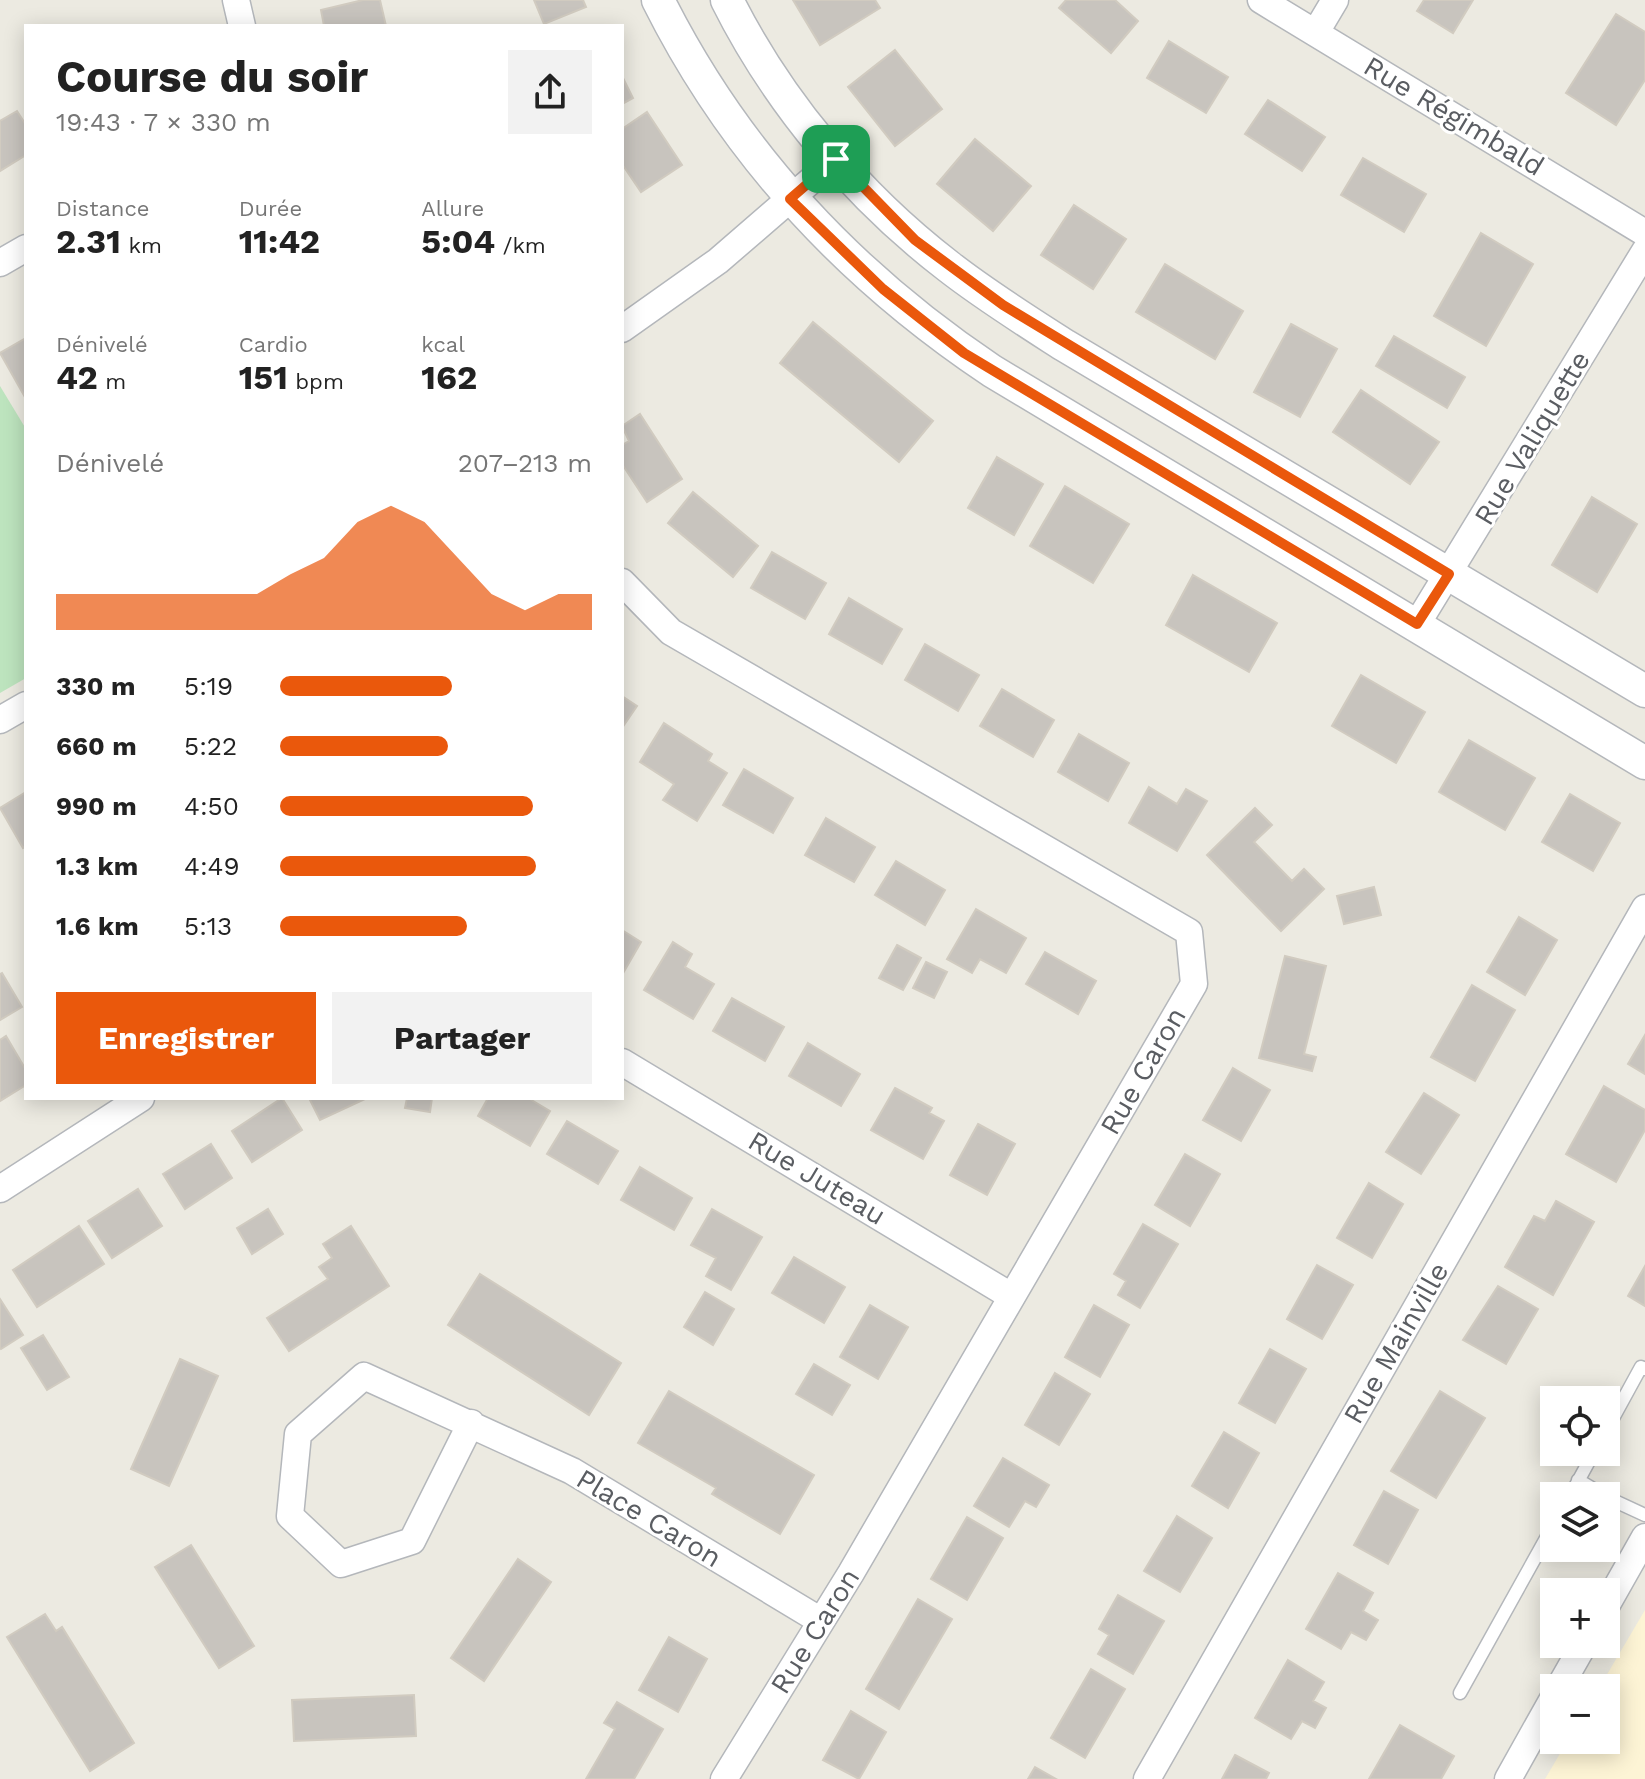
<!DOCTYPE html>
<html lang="fr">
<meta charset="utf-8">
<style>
:root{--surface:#fff;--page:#f2f2f2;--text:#222;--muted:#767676;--accent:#ea580c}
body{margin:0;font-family:"Work Sans",sans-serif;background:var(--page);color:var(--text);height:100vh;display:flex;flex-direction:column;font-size:30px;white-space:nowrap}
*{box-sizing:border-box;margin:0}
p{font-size:26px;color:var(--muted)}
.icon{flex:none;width:44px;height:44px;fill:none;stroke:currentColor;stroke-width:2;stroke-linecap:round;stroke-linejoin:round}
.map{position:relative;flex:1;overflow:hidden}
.side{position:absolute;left:24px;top:24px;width:600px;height:1076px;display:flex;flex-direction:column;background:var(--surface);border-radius:0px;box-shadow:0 4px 20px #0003}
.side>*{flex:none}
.tools{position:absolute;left:1540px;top:1386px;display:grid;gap:16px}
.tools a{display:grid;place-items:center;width:80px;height:80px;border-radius:0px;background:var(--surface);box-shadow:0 4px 20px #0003;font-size:40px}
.pin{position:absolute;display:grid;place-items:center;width:68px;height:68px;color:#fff;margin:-34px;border-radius:16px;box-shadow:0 4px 12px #0006}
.round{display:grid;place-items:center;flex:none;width:84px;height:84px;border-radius:0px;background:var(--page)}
.summary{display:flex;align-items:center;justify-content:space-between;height:136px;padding:0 32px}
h1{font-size:44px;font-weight:700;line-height:60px}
.stats{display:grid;grid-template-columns:repeat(3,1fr);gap:12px;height:136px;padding:8px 32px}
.stats div{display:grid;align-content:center}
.stats b{font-size:34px;font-weight:700}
.stats small{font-size:22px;font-weight:400}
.stats p{font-size:22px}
.chart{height:224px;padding:16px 32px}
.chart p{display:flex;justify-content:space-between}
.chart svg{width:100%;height:144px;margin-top:8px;fill:var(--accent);opacity:.7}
.action{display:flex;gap:16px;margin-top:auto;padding:16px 32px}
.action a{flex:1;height:92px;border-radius:0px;background:var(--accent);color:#fff;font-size:32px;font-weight:700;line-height:92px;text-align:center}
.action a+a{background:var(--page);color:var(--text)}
ul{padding:0 32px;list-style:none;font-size:26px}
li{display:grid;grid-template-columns:128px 96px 1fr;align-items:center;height:60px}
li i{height:20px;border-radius:10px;background:var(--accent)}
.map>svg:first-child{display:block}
.commercial{fill:#fdf4d5}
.green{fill:#bde4be}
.building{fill:#c8c4be;stroke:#d1cbc0;stroke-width:2}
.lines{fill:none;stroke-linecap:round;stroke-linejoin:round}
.service-casing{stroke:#b4b7bb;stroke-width:15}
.minor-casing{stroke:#b4b7bb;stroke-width:29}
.tertiary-casing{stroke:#b4b7bb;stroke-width:35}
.service{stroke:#fff;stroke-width:12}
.minor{stroke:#fff;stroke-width:26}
.tertiary{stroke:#fff;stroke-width:32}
.route-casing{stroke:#fff;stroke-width:16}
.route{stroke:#ea580c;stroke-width:10}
.labels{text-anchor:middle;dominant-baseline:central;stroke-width:6;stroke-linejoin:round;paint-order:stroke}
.street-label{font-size:28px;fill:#5a5d62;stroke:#fff}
</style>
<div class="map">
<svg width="1645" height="1779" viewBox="0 0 1645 1779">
<rect width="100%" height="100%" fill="#eceae1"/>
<path class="commercial" d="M 1645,1610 L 1645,1779 L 1545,1779 L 1568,1740 L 1606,1740 L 1606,1688 L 1599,1688 Z"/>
<path class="green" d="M 0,386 L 26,429 L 26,678 L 0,693 Z"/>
<path class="building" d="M 363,0 L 380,0 L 386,26 L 324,26 L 321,10 Z
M 534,0 L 583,0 L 586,7 L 544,24 Z
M 793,0 L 875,0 L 880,8 L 820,45 Z
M 1066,0 L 1115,0 L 1138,21 L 1111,53 L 1059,8 Z
M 1424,0 L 1473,0 L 1453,33 L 1417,11 Z
M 1616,14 L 1645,32 L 1645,80 L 1616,125 L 1566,93 Z
M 1169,41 L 1228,77 L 1206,113 L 1147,78 Z
M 895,50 L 942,109 L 895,146 L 848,87 Z
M 622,76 L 633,98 L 622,104 Z
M 1268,100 L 1325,137 L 1302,171 L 1245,134 Z
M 17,111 L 26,125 L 26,155 L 0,171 L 0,121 Z
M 647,112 L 682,165 L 641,192 L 622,164 L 622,129 Z
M 975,139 L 1031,186 L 993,231 L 937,184 Z
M 1363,158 L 1426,194 L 1404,232 L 1341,195 Z
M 1074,205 L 1126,239 L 1093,289 L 1041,255 Z
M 1481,233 L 1533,264 L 1486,346 L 1434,316 Z
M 1165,264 L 1243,311 L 1215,359 L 1136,312 Z
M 813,322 L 933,421 L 899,462 L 780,363 Z
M 1291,324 L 1337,349 L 1300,417 L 1254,392 Z
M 1394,336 L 1465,377 L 1447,408 L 1376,366 Z
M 26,338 L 26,399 L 0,353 Z
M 1361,390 L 1439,442 L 1410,484 L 1333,432 Z
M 640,414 L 682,479 L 647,502 L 622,464 L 622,445 L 629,441 L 622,426 Z
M 997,457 L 1043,484 L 1014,535 L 968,508 Z
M 1065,486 L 1129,524 L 1093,583 L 1030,546 Z
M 693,492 L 758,546 L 733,577 L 668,523 Z
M 1592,497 L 1637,524 L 1597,592 L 1552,565 Z
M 772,552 L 826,583 L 805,619 L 751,588 Z
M 1193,575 L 1277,623 L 1249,672 L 1166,625 Z
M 849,598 L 902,629 L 882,664 L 829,634 Z
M 925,644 L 979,675 L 958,711 L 905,680 Z
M 1361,675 L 1425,712 L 1396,763 L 1332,726 Z
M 1002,689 L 1054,720 L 1033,757 L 980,726 Z
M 622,696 L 637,706 L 622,728 Z
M 664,723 L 712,754 L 708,761 L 727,773 L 697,821 L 663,800 L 674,784 L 640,762 Z
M 1079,734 L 1129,763 L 1108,801 L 1058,772 Z
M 1469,740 L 1535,778 L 1505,830 L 1439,792 Z
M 744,769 L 793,798 L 773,833 L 723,805 Z
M 1149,787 L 1177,804 L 1186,789 L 1207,801 L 1177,851 L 1129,823 Z
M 26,792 L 26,846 L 23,848 L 0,808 Z
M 1570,794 L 1620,823 L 1593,871 L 1542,842 Z
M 1255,808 L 1272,825 L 1254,842 L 1292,881 L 1304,869 L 1324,889 L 1281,931 L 1207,855 Z
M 826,818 L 875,847 L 854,882 L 805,855 Z
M 896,861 L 945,890 L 925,925 L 875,895 Z
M 1374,887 L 1381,915 L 1344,924 L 1337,896 Z
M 976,909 L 1026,938 L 1006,973 L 980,959 L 972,973 L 947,959 Z
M 1519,917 L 1557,940 L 1525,995 L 1487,972 Z
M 622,930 L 641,942 L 622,975 Z
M 673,942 L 692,954 L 685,967 L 714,984 L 693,1019 L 644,990 Z
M 897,945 L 921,958 L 903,990 L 879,978 Z
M 1045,952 L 1096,981 L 1078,1014 L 1026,984 Z
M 1285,956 L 1326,966 L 1304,1054 L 1316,1057 L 1312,1071 L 1259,1058 Z
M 926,962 L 947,972 L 934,998 L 913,988 Z
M 2,973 L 22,1007 L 0,1020 L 0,974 Z
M 1472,985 L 1515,1010 L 1475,1081 L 1431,1057 Z
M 732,998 L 784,1027 L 765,1061 L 713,1031 Z
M 1645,1035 L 1645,1074 L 1628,1064 Z
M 6,1036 L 26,1070 L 26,1085 L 0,1101 L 0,1040 Z
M 808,1043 L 860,1074 L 841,1106 L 789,1076 Z
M 1233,1068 L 1270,1090 L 1241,1141 L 1203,1120 Z
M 1604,1086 L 1645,1110 L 1645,1130 L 1616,1182 L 1566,1154 Z
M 895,1088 L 932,1108 L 929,1113 L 944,1121 L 923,1159 L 871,1130 Z
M 1424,1093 L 1459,1115 L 1421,1174 L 1386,1152 Z
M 282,1098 L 302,1130 L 252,1162 L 232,1131 Z
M 309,1098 L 367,1098 L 320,1120 Z
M 407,1098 L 432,1098 L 430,1112 L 405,1108 Z
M 488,1098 L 528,1098 L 550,1111 L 530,1146 L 478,1116 Z
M 567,1121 L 618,1151 L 598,1184 L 547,1154 Z
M 978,1124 L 1015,1144 L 987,1195 L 950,1175 Z
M 211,1144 L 232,1178 L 185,1209 L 163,1174 Z
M 1185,1154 L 1220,1174 L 1190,1226 L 1155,1205 Z
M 640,1167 L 692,1198 L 674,1230 L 621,1200 Z
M 1369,1183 L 1403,1204 L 1372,1258 L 1337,1238 Z
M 138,1189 L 162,1226 L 112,1258 L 88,1221 Z
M 1556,1201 L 1594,1222 L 1553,1295 L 1505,1267 L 1534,1216 L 1545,1221 Z
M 268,1209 L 283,1234 L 252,1254 L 237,1228 Z
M 712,1209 L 762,1237 L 731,1290 L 706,1276 L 716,1258 L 691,1245 Z
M 1143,1224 L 1178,1244 L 1140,1308 L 1118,1295 L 1126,1281 L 1114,1274 Z
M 79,1226 L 104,1264 L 37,1307 L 13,1270 Z
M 351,1226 L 389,1286 L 289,1351 L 267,1318 L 328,1279 L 319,1267 L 332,1258 L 323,1244 Z
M 794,1257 L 845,1287 L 824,1323 L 772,1293 Z
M 1317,1265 L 1353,1285 L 1322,1339 L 1287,1319 Z
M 1645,1266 L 1645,1306 L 1628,1296 Z
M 480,1274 L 621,1363 L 589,1415 L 448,1325 Z
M 1498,1286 L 1538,1309 L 1506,1364 L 1463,1340 Z
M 705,1292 L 734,1309 L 713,1345 L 684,1327 Z
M 0,1299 L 23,1335 L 1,1349 L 0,1348 Z
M 870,1305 L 908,1327 L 878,1379 L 840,1357 Z
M 1094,1305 L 1129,1325 L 1100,1377 L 1065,1357 Z
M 43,1335 L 69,1377 L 47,1390 L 21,1348 Z
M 1270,1349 L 1306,1369 L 1275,1423 L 1239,1403 Z
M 180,1359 L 218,1376 L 169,1486 L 131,1469 Z
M 814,1364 L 850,1385 L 832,1415 L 796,1394 Z
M 1055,1373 L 1090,1394 L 1059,1445 L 1025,1425 Z
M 669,1391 L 814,1475 L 780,1534 L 712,1494 L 716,1488 L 638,1443 Z
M 1440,1391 L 1485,1418 L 1436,1498 L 1391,1471 Z
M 1224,1432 L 1259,1453 L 1228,1508 L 1192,1486 Z
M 1003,1458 L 1049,1485 L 1036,1507 L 1025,1501 L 1009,1527 L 974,1506 Z
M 1384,1491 L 1418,1510 L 1388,1564 L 1354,1545 Z
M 1177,1516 L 1212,1538 L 1180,1592 L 1144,1571 Z
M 967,1517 L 1003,1538 L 967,1600 L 931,1579 Z
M 191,1545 L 254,1646 L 219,1668 L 155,1567 Z
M 518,1559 L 551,1582 L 484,1681 L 451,1658 Z
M 1338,1573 L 1373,1593 L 1363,1611 L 1378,1620 L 1366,1640 L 1351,1632 L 1341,1649 L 1306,1629 Z
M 1118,1595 L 1164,1621 L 1133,1674 L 1098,1654 L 1109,1635 L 1099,1629 Z
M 918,1599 L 952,1619 L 899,1709 L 866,1689 Z
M 45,1614 L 56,1631 L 62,1627 L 134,1743 L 90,1771 L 7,1637 Z
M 669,1637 L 707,1659 L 678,1712 L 639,1690 Z
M 1288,1660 L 1324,1682 L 1313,1701 L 1326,1708 L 1315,1728 L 1302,1721 L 1291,1739 L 1255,1718 Z
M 1091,1669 L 1125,1689 L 1085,1758 L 1051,1738 Z
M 414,1695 L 416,1736 L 294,1741 L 292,1700 Z
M 617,1702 L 663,1729 L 634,1779 L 586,1779 L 615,1729 L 604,1723 Z
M 851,1711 L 886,1732 L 859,1779 L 823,1760 Z
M 1400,1725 L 1454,1756 L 1441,1779 L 1369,1779 Z
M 1235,1755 L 1269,1773 L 1266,1779 L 1222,1779 Z
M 1035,1767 L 1056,1779 L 1028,1779 Z"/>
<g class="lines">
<defs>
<path id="service" d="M 1606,1431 L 1641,1367 L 1645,1369
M 1578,1480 L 1605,1496
M 1570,1496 L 1594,1452
M 1606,1497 L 1645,1515
M 1460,1693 L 1554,1524"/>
<path id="minor" d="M 236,0 L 242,26
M 1261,0 L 1645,233
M 1316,32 L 1335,0
M 0,263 L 26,248
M 622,329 L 718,261 L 836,159
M 622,582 L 671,632 L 1189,932 L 1194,984 L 851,1573 L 724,1779
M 1417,624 L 1645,251
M 0,720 L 26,705
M 622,1062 L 1011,1296
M 0,1189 L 141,1098
M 471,1423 L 412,1541 L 341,1564 L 290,1516 L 298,1434 L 364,1376 L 572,1471 L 821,1621
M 1606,1606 L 1645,1537
M 1559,1688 L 1584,1644
M 1147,1779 L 1645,908
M 1508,1779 L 1554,1697"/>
<path id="tertiary" d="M 658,0 C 735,154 850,276 992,371 L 1645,763
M 727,0 C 778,102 857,196 948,266 C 985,295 1025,320 1064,345 L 1645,691"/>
</defs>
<use href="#service" class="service-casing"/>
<use href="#minor" class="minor-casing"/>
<use href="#tertiary" class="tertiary-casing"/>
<use href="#service" class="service"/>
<use href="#minor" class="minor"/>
<use href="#tertiary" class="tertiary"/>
</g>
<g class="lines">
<defs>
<path id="route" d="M 836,159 L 915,240 L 1003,305 L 1449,574 L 1417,624 L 964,353 L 883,289 L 790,199 Z"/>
</defs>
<use href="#route" class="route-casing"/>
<use href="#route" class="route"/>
</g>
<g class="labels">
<g class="street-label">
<text transform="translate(1454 116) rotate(31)">Rue Régimbald</text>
<text transform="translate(1532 438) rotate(-59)">Rue Valiquette</text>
<text transform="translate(1143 1071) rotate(-60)">Rue Caron</text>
<text transform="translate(817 1178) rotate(31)">Rue Juteau</text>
<text transform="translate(1396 1343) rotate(-60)">Rue Mainville</text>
<text transform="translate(649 1518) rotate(31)">Place Caron</text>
<text transform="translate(815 1631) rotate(-58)">Rue Caron</text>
</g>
</g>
</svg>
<div class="tools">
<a><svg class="icon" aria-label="locate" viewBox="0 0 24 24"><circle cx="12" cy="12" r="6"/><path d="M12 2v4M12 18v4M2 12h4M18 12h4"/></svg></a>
<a><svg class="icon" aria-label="layers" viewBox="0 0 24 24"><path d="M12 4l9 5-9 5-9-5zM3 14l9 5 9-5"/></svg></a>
<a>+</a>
<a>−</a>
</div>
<div class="pin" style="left:836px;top:159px;background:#1e9e55"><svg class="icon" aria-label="arrive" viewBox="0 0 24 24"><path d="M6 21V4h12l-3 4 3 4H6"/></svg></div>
<section class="side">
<div class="summary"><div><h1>Course du soir</h1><p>19:43 · 7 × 330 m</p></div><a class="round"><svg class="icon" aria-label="share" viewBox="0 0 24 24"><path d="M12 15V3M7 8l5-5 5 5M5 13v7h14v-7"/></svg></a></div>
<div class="stats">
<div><p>Distance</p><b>2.31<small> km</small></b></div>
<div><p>Durée</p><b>11:42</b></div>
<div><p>Allure</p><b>5:04<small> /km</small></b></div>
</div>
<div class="stats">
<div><p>Dénivelé</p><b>42<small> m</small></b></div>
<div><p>Cardio</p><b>151<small> bpm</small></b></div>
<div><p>kcal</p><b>162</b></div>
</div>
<div class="chart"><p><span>Dénivelé</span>207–213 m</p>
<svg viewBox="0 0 160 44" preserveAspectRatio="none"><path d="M0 44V33L10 33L20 33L30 33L40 33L50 33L60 33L70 27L80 22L90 11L100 6L110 11L120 22L130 33L140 38L150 33L160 33V44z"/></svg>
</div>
<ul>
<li><b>330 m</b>5:19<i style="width:55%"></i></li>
<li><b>660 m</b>5:22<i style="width:54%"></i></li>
<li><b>990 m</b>4:50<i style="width:81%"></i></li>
<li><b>1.3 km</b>4:49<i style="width:82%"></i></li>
<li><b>1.6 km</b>5:13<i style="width:60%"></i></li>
</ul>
<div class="action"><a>Enregistrer</a><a>Partager</a></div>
</section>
</div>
